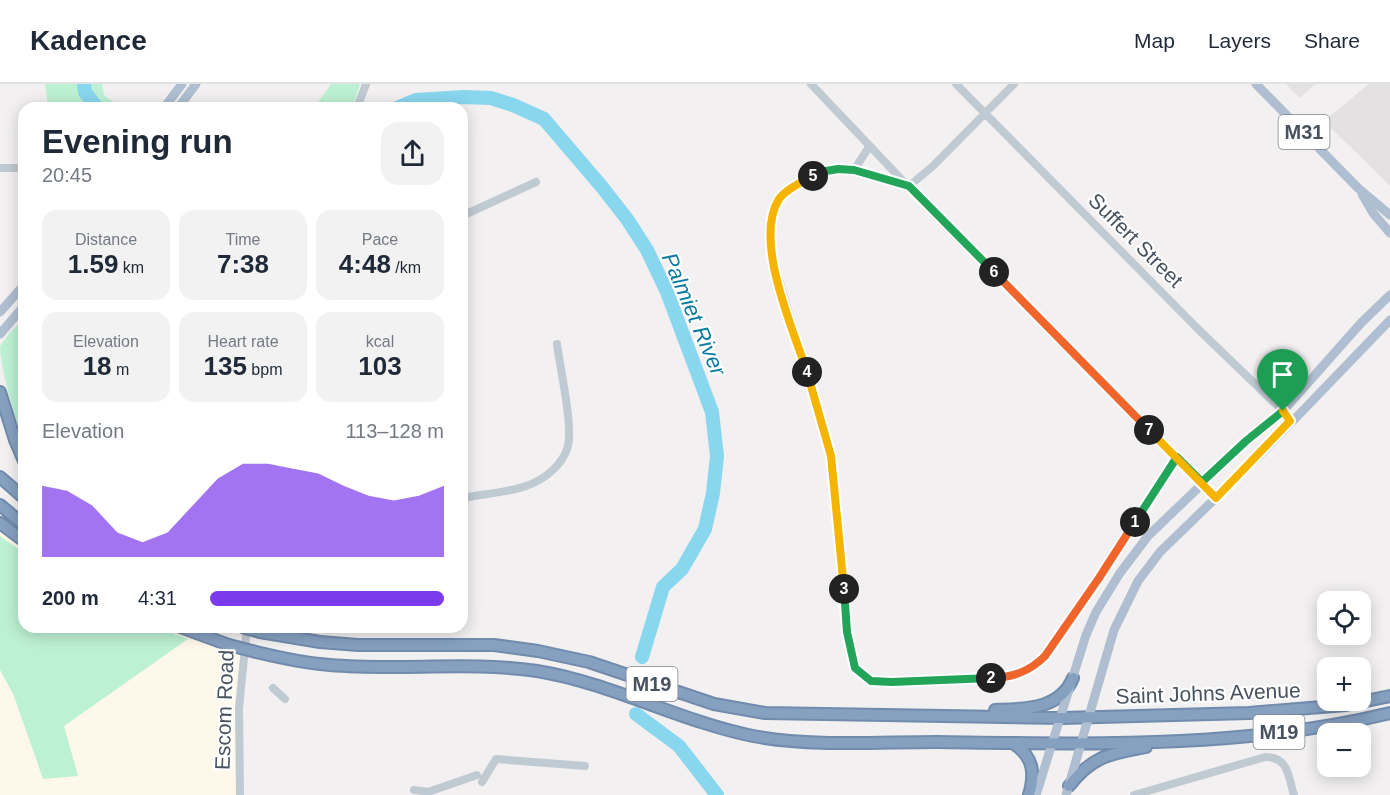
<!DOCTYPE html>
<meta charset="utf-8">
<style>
:root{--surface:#fff;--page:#f2f2f3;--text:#1f2937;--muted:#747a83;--line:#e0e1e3;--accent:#7c3aed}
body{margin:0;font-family:Helvetica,sans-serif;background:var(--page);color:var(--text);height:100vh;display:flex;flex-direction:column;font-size:22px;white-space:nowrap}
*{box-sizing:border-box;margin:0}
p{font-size:20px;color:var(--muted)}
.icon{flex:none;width:33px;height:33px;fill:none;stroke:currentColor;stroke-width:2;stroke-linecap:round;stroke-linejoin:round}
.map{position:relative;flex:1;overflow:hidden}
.side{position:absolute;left:18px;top:18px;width:450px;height:531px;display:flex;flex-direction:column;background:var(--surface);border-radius:18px;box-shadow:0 3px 15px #0003}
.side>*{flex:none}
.tools{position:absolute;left:1317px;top:507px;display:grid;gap:12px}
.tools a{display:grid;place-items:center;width:54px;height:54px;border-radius:12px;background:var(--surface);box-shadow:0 3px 15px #0003;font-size:30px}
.pin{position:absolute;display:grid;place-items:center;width:51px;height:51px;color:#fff;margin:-62px -26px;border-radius:50% 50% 50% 0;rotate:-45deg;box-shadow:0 0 6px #0007}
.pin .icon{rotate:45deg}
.km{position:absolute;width:30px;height:30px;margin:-15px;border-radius:50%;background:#222;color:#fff;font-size:16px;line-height:30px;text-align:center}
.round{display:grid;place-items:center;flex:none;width:63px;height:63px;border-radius:18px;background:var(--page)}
.overview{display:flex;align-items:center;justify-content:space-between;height:102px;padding:0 24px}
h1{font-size:33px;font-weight:600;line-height:45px}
.stats{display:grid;grid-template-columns:repeat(3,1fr);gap:9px;height:102px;padding:6px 24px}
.stats div{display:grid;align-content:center;border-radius:15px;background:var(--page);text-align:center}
.stats b{font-size:26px;font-weight:600}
.stats small{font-size:16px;font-weight:400}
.stats p{font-size:16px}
.chart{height:168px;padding:12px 24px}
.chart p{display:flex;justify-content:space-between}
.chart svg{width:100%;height:108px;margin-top:6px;fill:var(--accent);opacity:.7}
ul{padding:0 24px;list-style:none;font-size:20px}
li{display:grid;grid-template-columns:96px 72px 1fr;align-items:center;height:45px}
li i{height:15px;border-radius:8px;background:var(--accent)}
header{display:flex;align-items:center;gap:36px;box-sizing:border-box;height:84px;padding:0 30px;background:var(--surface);border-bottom:2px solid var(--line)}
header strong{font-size:28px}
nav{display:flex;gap:33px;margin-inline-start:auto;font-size:21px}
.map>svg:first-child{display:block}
.commercial{fill:#fdf8ea}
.education{fill:#e4e1e2}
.green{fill:#bdf1d3}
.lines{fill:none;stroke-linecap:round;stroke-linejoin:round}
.river{stroke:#89d6ef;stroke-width:14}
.highway-casing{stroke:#718bac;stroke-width:14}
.minor{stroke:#c0cad2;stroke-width:8}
.major{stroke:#afbed0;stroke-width:9}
.highway{stroke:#86a0c0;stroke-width:10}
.highway-bridge-casing{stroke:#718bac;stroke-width:14;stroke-linecap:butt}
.highway-bridge{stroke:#86a0c0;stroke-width:10}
.split-1-casing{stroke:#fff;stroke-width:12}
.split-2-casing{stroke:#fff;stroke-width:12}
.split-3-casing{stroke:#fff;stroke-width:12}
.split-4-casing{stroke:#fff;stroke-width:12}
.split-5-casing{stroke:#fff;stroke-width:12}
.split-6-casing{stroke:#fff;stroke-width:12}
.split-7-casing{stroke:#fff;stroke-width:12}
.split-8-casing{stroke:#fff;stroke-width:12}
.split-1{stroke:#22a559;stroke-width:8}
.split-2{stroke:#f0652b;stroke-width:8}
.split-3{stroke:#22a559;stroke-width:8}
.split-4{stroke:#f5b400;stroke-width:8}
.split-5{stroke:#f5b400;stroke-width:8}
.split-6{stroke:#22a559;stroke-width:8}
.split-7{stroke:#f0652b;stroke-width:8}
.split-8{stroke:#f5b400;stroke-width:8}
.labels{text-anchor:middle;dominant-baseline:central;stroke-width:4.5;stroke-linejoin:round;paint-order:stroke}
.shield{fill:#fff;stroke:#7e868e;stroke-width:1.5}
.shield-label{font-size:20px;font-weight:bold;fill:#47525e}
.street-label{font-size:21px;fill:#47525e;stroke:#fff}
.water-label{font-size:22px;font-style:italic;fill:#087ba1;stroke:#fff}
</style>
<header>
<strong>Kadence</strong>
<nav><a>Map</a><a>Layers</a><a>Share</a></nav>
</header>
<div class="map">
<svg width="1390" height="711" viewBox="0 0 1390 711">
<rect width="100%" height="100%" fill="#f2f0f0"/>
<path class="commercial" d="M 0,441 L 24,458 L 24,543 L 178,543 L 245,566 L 240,624 L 240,711 L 0,711 Z"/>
<path class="education" d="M 1286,0 L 1315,0 L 1300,14 Z
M 1369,0 L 1390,0 L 1390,102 L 1324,37 Z"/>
<path class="green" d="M 45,0 L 102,0 L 104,11 L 121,24 L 48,24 Z
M 331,0 L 360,0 L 352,24 L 314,24 Z
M 24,234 L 24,358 C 16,339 0,282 0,263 C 3,255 18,241 24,234 Z
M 0,452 L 24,469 L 24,543 L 157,543 L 188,555 L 64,642 L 78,692 L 43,695 L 14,612 L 0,586 Z"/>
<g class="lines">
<path class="river" d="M 84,0 L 85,8 L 97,24
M 397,24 L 416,16 L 464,13 L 491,14 L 513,21 L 544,35 L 602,103 L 627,135 L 647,166 L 667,208 L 712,328 L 717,372 L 713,409 L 705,445 L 682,485 L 663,503 L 642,573
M 636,630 L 679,662 L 717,711"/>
<defs>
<path id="highway" d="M 0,308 L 15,356 L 24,377
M 0,393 L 24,414
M 0,421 L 24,441
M 0,439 L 24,457
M 180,543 L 229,561
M 260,548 L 320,558 L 358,561 L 494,561 L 538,567 L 589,578 L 714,620 L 765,629 L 1062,634 L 1249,629 L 1346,621 L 1390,612
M 256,568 C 281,574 305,579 330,581 C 399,587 468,577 537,587 C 611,599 679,637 753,652 C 812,663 876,658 937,658 C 1088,660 1242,665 1390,629
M 995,626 C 1024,625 1060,626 1073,594
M 1014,660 C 1034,673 1035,690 1029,711
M 1069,702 C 1093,671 1111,670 1146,663"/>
</defs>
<use href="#highway" class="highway-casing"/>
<path class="minor" d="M 811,0 L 921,116 L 971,164 L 1216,414
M 956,0 L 1198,245 L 1283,327 L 1290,337
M 1014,0 L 933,82 L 909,102 C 887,96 864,86 841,85 C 828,85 817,90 806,95 C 774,112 764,136 772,172 L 831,372 L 836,407 L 847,548 L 852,572 L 855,584 L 871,596 L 892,598 L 1003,593 L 1022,589 L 1037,580 L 1045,572 L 1099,494 L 1177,373
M 357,24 L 366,0
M 0,84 L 24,84
M 854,86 L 869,63
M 462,132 L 536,98
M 462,414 C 482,410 507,409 526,402 C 544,396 563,381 568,362 C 573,341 560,284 557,260
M 273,604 L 285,615
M 482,698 L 496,675 L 585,682
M 414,706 L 428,708 L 477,691
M 240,711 L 239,624 L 247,543
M 1134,711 L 1265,673 C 1289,673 1288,692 1294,711"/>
<path class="major" d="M 1256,0 L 1358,104 L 1390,131
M 164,24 L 182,0
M 178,24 L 196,0
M 1362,110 L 1373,129 L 1390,149
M 0,228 L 24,201
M 0,250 L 24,222
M 1036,711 L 1086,551 L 1096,528 L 1120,489 L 1148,452 L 1247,357 L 1283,327 L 1361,239 L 1390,211
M 1066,711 L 1114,546 L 1138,497 L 1160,468 L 1260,371 L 1390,236"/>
<use href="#highway" class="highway"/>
<defs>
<path id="highway-bridge" d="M 242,543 L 260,548
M 229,561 L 256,568"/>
</defs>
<use href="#highway-bridge" class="highway-bridge-casing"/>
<use href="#highway-bridge" class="highway-bridge"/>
</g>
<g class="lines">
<defs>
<path id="split-1" d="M 1135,438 L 1177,373 L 1202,398 L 1246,357 L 1283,327"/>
<path id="split-2" d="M 991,594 C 1013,593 1029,588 1045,572 L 1099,494 L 1135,438"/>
<path id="split-3" d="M 844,505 L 847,548 L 855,584 L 871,597 L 892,598 L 991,594"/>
<path id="split-4" d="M 807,288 L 831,372 L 844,505"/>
<path id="split-5" d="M 807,288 C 793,245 753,156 779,115 C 786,105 802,98 813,92"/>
<path id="split-6" d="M 813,92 L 820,88 L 838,85 L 854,86 L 909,102 L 994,188"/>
<path id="split-7" d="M 994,188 L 1149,346"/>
<path id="split-8" d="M 1149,346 L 1216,414 L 1290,337 L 1283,327"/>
</defs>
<use href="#split-1" class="split-1-casing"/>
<use href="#split-2" class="split-2-casing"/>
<use href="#split-3" class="split-3-casing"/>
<use href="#split-4" class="split-4-casing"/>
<use href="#split-5" class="split-5-casing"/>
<use href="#split-6" class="split-6-casing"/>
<use href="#split-7" class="split-7-casing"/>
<use href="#split-8" class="split-8-casing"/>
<use href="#split-1" class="split-1"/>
<use href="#split-2" class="split-2"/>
<use href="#split-3" class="split-3"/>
<use href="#split-4" class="split-4"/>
<use href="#split-5" class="split-5"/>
<use href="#split-6" class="split-6"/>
<use href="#split-7" class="split-7"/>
<use href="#split-8" class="split-8"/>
</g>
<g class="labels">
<g class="shield">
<rect x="1278.5" y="31" width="51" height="34" rx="4.5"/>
<rect x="626.5" y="583" width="51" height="34" rx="4.5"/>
<rect x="1253.5" y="631" width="51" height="34" rx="4.5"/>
</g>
<g class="shield-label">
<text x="1304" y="48">M31</text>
<text x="652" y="600">M19</text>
<text x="1279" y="648">M19</text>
</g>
<g class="street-label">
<text transform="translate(1136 156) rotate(45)">Suffert Street</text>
<text transform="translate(1208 609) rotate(-2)">Saint Johns Avenue</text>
<text transform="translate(224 626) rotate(-88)">Escom Road</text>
</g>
<g class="water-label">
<text transform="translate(694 230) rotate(67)">Palmiet River</text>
</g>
</g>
</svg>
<div class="tools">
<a><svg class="icon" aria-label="locate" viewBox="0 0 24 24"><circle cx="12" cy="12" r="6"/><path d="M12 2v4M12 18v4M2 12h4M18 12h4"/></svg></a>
<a>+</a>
<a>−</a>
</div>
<div class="pin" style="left:1283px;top:327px;background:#1e9e55"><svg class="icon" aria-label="arrive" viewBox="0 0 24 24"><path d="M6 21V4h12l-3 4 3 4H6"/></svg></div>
<b class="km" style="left:1135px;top:438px">1</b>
<b class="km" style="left:991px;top:594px">2</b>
<b class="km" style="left:844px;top:505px">3</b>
<b class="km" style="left:807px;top:288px">4</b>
<b class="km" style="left:813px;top:92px">5</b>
<b class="km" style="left:994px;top:188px">6</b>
<b class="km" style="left:1149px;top:346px">7</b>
<section class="side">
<div class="overview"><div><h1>Evening run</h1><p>20:45</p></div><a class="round"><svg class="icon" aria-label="share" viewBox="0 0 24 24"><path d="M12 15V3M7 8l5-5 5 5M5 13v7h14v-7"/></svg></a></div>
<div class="stats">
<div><p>Distance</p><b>1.59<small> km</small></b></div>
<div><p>Time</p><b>7:38</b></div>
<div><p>Pace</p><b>4:48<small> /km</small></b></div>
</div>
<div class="stats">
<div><p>Elevation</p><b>18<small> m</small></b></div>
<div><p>Heart rate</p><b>135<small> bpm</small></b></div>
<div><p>kcal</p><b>103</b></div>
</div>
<div class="chart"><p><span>Elevation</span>113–128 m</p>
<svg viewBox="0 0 160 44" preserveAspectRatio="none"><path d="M0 44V15L10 17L20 23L30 34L40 38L50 34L60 23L70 12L80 6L90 6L100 8L110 10L120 15L130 19L140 21L150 19L160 15V44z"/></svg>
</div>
<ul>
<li><b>200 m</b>4:31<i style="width:100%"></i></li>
</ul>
</section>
</div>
